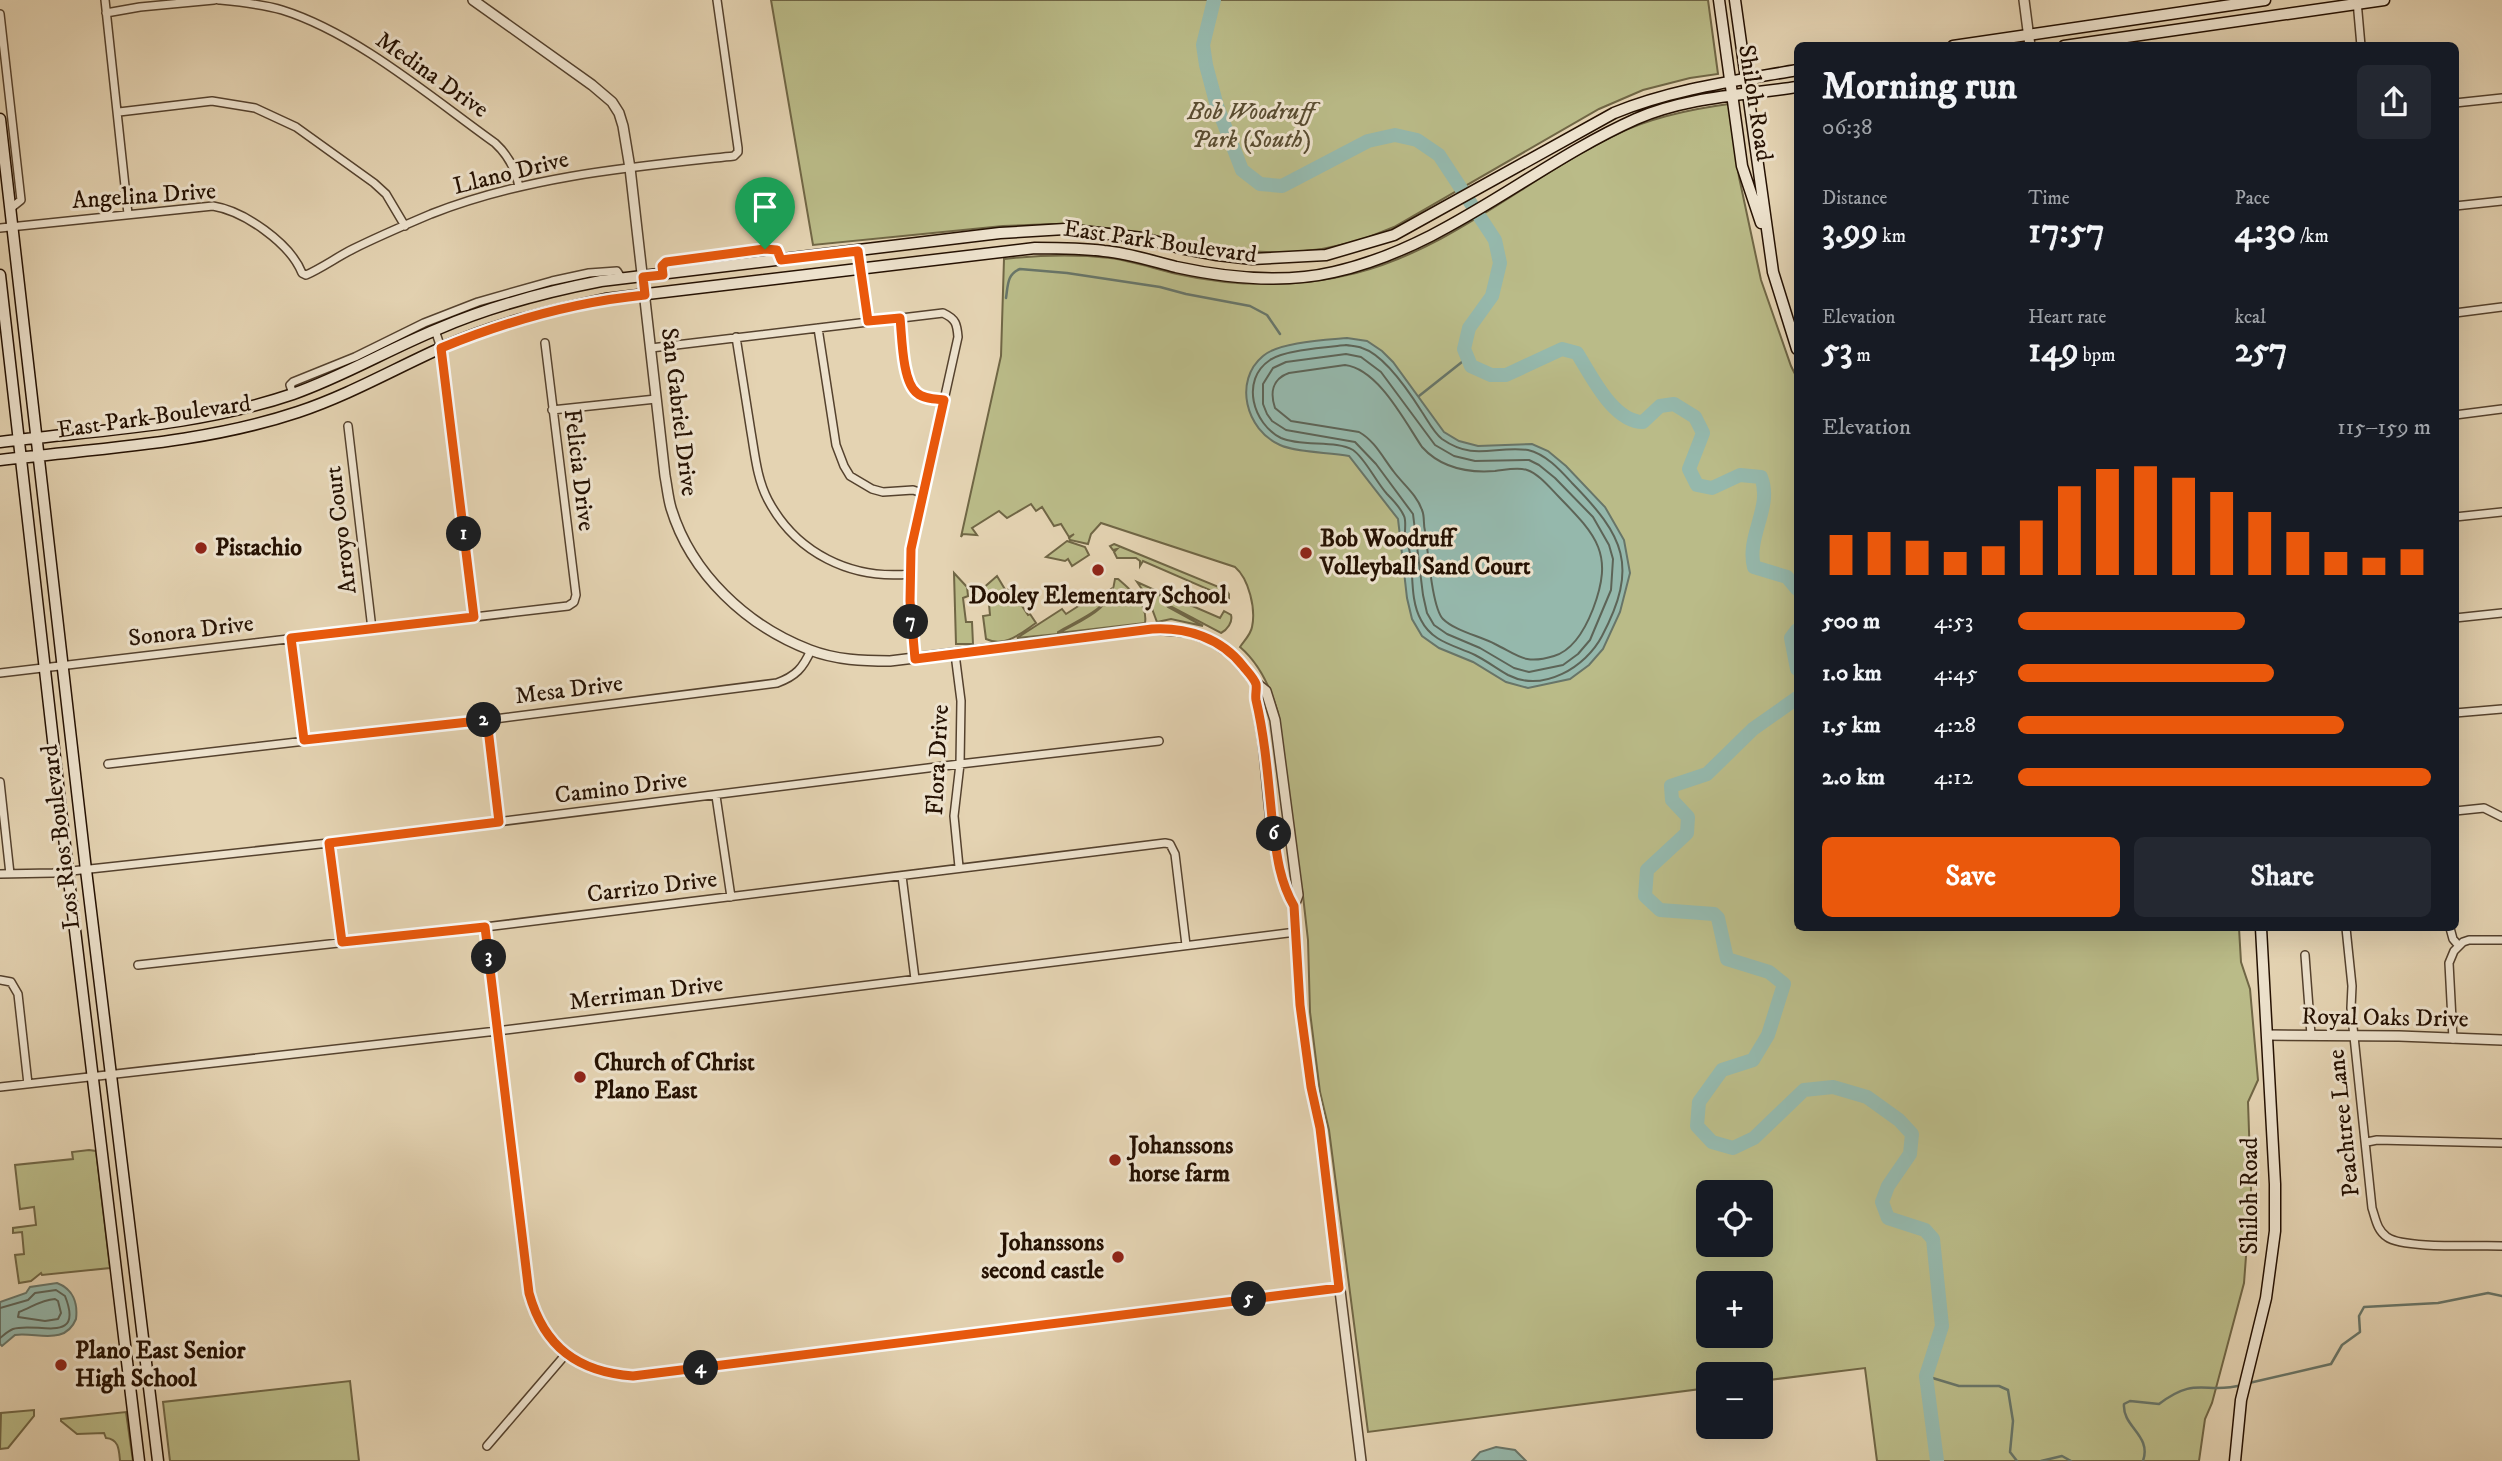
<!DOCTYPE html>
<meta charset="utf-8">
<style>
:root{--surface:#171b24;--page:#242831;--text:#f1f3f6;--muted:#9ea1a6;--accent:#ea580c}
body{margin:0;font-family:"IM FELL DW Pica",serif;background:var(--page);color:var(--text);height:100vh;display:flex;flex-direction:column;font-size:26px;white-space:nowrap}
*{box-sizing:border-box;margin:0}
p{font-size:23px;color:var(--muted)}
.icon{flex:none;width:38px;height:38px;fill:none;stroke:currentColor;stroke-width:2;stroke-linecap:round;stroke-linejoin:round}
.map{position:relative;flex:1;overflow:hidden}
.sheet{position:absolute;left:1794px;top:42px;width:665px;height:889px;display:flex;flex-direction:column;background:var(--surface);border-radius:10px;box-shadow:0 7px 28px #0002}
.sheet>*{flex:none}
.buttons{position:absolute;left:1696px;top:1180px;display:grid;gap:14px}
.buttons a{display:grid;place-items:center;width:77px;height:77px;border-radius:10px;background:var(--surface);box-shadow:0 7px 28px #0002;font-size:35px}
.pin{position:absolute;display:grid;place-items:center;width:60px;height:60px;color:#fff;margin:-72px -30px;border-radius:50% 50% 50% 0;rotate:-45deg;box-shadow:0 0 7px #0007}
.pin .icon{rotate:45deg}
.km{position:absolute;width:35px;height:35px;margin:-18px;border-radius:50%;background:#222;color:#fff;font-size:19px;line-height:35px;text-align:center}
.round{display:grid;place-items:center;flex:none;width:74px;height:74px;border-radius:10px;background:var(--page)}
.head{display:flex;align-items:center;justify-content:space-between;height:119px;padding:0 28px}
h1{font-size:38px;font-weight:800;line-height:52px}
.metrics{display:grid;grid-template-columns:repeat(3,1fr);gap:10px;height:119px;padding:7px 28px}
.metrics div{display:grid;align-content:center}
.metrics b{font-size:35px;font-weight:800}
.metrics small{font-size:19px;font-weight:400}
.metrics p{font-size:19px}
.chart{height:196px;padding:14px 28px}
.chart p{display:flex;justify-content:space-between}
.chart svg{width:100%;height:126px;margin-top:7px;stroke:var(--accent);stroke-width:6}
.action{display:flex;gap:14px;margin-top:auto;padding:14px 28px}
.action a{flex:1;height:80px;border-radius:10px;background:var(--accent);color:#fff;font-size:28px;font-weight:800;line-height:80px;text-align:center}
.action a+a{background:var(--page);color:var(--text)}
ul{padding:0 28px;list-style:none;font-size:23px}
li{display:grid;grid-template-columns:112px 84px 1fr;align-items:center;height:52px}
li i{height:18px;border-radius:9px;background:var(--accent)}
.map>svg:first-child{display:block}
.green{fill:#babb88;stroke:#706645;stroke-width:2;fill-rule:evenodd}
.water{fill:#95b8ac;stroke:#687568;stroke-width:2}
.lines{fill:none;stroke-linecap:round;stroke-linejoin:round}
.shore{stroke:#5d6457;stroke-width:2}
.stream{stroke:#687568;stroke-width:2.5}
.river{stroke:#95b8ac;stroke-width:14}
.minor-casing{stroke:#55422e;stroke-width:10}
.tertiary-casing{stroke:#55422e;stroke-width:12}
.secondary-casing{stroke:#251102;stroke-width:13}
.minor{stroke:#ede2cd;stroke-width:7}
.tertiary{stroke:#ede2cd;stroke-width:9}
.secondary{stroke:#ede2cd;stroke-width:10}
.route-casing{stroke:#fff;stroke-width:14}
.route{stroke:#ea580c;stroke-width:9}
.poi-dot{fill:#8f2418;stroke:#ede2cd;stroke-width:2.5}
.labels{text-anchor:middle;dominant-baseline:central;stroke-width:6;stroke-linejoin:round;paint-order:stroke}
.street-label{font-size:24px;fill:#251102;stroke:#ede2cd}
.park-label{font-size:24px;font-style:italic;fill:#594c31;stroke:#ede2cd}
.poi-label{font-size:24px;font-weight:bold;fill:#251102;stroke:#ede2cd;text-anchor:start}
</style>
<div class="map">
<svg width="2502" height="1461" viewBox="0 0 2502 1461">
<rect width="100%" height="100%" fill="#e4d3b2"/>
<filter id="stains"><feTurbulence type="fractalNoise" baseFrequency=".00286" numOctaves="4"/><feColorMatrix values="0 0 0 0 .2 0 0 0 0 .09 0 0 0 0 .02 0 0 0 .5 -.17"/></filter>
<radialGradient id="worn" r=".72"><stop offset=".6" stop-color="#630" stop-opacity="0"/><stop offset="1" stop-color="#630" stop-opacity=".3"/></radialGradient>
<path class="green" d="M 771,0 L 1708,0 L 1718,74 L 1690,78 L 1643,90 L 1599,109 L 1394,227 L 1359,241 L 1322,249 L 1286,253 L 1219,250 L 1182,244 L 1120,229 L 1052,224 L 1003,226 L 813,245 Z
M 1729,104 L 1739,177 L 1761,280 L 1791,366 L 1797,378 L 1797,928 L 2239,928 L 2241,962 L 2250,989 L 2258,1080 L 2248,1102 L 2251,1190 L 2244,1283 L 2212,1403 L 2205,1419 L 2199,1461 L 1877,1461 L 1865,1368 L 1761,1381 L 1760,1374 L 1708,1374 L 1708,1388 L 1368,1432 L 1329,1130 L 1320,1092 L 1310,1012 L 1308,940 L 1303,896 L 1296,860 L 1278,713 C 1271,689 1260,664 1240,647 C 1244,641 1251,634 1252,627 C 1256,609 1249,579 1235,567 L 1101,523 L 1091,534 L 1088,544 L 1070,540 L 1069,538 L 1074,534 L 1069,537 L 1061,524 L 1054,526 L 1042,507 L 1036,511 L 1031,504 L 1007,518 L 999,511 L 972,528 L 977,535 L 963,534 L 961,537 L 1001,356 L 1004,259 C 1040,255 1075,254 1110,258 C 1133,261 1155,269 1177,274 C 1235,287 1298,288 1356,273 C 1451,249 1530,176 1617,134 C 1652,117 1691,109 1729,104 ZM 1708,1192 L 1760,1192 L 1760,1244 L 1708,1244 ZM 1708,1283 L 1760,1283 L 1760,1335 L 1708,1335 Z
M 1067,541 L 1085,547 L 1089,555 L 1072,566 L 1068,559 L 1065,561 L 1046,557 Z
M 1114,544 L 1226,590 L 1229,594 L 1229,599 L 1225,602 L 1226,597 L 1143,561 L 1140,566 L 1140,561 L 1136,558 L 1117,558 L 1114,552 L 1117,549 L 1113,550 L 1110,546 Z
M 954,573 L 967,587 L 968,596 L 963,598 L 966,622 L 972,622 L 973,644 L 956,644 Z
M 997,576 L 1006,591 L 1010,588 L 1028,615 L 1030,614 L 1036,623 C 1021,633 1005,648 986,639 L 983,616 L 990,615 L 988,594 L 981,595 L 981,590 Z
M 1115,579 L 1118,579 C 1131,590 1148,604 1145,623 L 1059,633 C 1083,619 1112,610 1115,579 Z
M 1137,582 L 1157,591 L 1168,607 L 1203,626 L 1171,619 L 1157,622 L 1148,598 Z
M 1111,589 C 1109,609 1074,622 1058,632 L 1058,634 L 1017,638 L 1062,609 L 1066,614 L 1094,596 L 1096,599 Z
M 1160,592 L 1220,618 L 1224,611 L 1231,615 C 1233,622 1227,630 1221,633 L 1168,605 Z
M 89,1150 L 96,1151 L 110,1268 L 42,1275 L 41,1273 L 31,1281 L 19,1283 L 15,1255 L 24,1254 L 22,1232 L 13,1233 L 13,1228 L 36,1225 L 34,1207 L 20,1209 L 15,1165 L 73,1159 L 72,1152 Z
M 350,1381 L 359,1461 L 170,1461 L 163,1402 Z
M 34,1410 L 34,1416 L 8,1448 L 0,1449 L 1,1413 Z
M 126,1412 L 133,1461 L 120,1461 C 119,1450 119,1439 106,1438 L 104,1433 L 77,1434 L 61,1421 L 61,1419 Z"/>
<path class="water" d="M 1347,338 L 1367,341 L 1382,351 L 1393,362 L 1444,432 L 1459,441 L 1478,446 L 1532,444 L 1548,451 L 1566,466 L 1605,507 L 1624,540 L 1630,573 L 1620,612 L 1603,649 L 1589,665 L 1570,679 L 1528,688 L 1506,682 L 1473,662 L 1439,648 L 1422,636 L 1412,619 L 1407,598 L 1398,519 L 1349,456 C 1328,452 1298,453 1280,445 C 1246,430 1233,381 1263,356 C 1279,342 1325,340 1347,338 Z
M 57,1283 C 73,1289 78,1303 76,1319 C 65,1346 37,1332 15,1335 L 2,1346 L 0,1344 L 0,1302 L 26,1293 L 30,1287 Z
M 1496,1447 L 1515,1450 L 1526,1461 L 1472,1461 L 1480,1452 Z"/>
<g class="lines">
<path class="shore" d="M 1346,345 C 1351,346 1357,346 1362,348 C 1385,355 1410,393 1422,412 C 1428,421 1434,433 1442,439 C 1475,462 1495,445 1528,450 C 1546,454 1561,471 1572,483 C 1624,536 1639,566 1602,636 C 1586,667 1543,693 1508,675 C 1497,669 1487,661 1475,655 C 1454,645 1432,642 1421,620 C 1411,602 1413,579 1411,560 C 1410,550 1407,542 1405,532 C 1405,527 1406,520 1404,516 C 1401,509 1392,499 1387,494 C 1376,482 1365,458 1353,450 C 1336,440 1301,447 1281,438 C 1253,424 1240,380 1270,360 C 1284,350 1328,347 1346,345 Z
M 1346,354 L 1361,357 L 1381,372 L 1435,445 L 1454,456 L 1475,461 L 1529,460 L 1539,465 L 1555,478 L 1593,517 L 1609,545 L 1613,559 L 1611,590 L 1590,640 L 1578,654 L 1563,665 L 1529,672 L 1514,668 L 1480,648 L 1447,634 L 1434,625 L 1427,613 L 1423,595 L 1413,514 L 1376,464 L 1355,442 L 1286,430 L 1272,421 L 1267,414 L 1263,404 L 1263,384 L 1273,368 L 1286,362 Z
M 1345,365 C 1378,369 1404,420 1422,447 C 1441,468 1469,473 1495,471 C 1505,470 1517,467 1527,470 C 1539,474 1550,488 1559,497 C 1597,536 1614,554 1593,609 C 1586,627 1574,650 1554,656 C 1525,665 1519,656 1495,644 C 1480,636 1455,631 1443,619 C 1432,608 1428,550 1425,531 C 1423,524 1425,517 1422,510 C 1417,495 1403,484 1394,472 C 1383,458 1375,441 1359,432 L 1291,421 L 1275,408 C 1270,393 1272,379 1289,373 Z
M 55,1299 L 58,1301 L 61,1313 L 58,1319 L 45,1321 L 18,1317 L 19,1312 C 32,1307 41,1300 55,1299 Z
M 0,1308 L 28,1300 L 35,1293 L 56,1290 L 65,1296 C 85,1346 35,1321 13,1329 C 8,1331 4,1335 0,1338"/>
<path class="stream" d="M 1006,298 C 1008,285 1007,274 1020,269 L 1067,273 L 1160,287 L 1186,294 L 1250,306 L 1267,315 L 1280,334
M 1419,396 L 1467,358
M 1926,1376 L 1959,1386 L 1999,1386 L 2008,1390 L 2013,1421 L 2010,1452 L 2017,1461
M 2249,1383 L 2331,1364 L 2342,1345 L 2360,1332 L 2359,1316 L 2364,1307 L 2438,1303 L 2488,1293 L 2502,1296
M 2041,1461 L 2062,1456 L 2071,1461
M 2143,1461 C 2152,1435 2122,1427 2124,1404 L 2130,1401 L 2159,1404 C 2197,1375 2205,1395 2242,1385"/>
<path class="river" d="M 1214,0 L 1203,45 L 1206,65 L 1217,106 L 1242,170 L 1260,184 L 1282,186 L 1368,141 L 1395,135 L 1417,140 L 1439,155 L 1495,240 L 1500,263 L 1492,296 L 1469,328 L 1464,349 L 1471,366 L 1491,375 L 1506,375 L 1562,349 L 1577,353 C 1591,375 1613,422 1643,422 L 1660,406 L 1674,404 L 1695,417 L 1703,433 L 1689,469 L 1697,485 L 1712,488 L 1740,475 L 1761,477 C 1773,507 1746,536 1754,567 L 1787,577 L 1797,589
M 1797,630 L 1791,638 L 1797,669
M 1797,698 L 1753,729 L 1707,774 L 1671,786 L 1672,800 L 1688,817 L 1687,833 L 1647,870 L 1645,896 L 1660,910 L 1714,914 L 1718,918 L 1727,959 L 1769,972 L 1784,984 L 1768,1035 L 1753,1060 L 1722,1070 L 1699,1102 L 1697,1126 L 1712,1142 L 1733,1148 L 1754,1138 L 1804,1090 L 1833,1087 L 1867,1097 L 1899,1120 L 1912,1134 L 1910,1154 L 1888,1186 L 1882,1202 L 1888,1218 L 1925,1230 L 1933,1239 L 1942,1326 L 1926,1376 L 1937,1461"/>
<defs>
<path id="minor" d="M 105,0 L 128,214
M 219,0 C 240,2 262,4 282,10 C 356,33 432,98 495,143 C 508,155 516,170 519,187
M 2357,1 L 2361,46
M 106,13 L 140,7 L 214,0
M 0,14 L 21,200 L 11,208
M 2455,103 L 2502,98
M 119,112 L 212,101 L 255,108 L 296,127 L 374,183 L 386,194 L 405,226
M 2455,206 L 2502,201
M 0,228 L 213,206 C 244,211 290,243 302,273 L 306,275 C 322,268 337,257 353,249 C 377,237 405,225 431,214 C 528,176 631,167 734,156 L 738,152 L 738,148 L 717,0
M 858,251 L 868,321
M 663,275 L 662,266 L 670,261 L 765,249 L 777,250 L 781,260
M 2455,313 L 2502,307
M 900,318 C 902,336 902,382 917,393 C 924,399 935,399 944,400
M 818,328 L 836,445 L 844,466 L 850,476 L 872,489 L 883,492 L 913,490 L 922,493
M 435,330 L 441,348 L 474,617
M 736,337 C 741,369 746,401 751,432 C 755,455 757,479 768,500 C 796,553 851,580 910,574
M 651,348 L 943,313 C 956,319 957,324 958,337 L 911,549 L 910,601 L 915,659
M 293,394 L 290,385 L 293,382 L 355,357 L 424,323 L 478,302 L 552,281 L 589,273 L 617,271 L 622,279
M 552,410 L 656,399
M 2455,415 L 2502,409
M 348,426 L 372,629
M 2455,517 L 2502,512
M 2455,618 L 2502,613
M 291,638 L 304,740
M 955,654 L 961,701 L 960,764 L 954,816 L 959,867
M 0,673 L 568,606 L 574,602 L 576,595 L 545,343
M 2455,713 L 2502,709
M 487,720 L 499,822
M 108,764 L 487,720 L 777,683 C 796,676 803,668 811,650
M 0,782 L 10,874
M 716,796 L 731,897
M 2455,811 L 2484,808 L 2502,817
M 329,843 L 342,942
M 0,874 L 53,873 L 329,843 L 960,764 L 1159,741
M 902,876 L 915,979
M 485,927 L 529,1293 C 544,1347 578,1372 633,1376 L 1339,1288
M 2346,928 L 2352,986 L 2351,1008 L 2372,1208 C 2376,1220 2377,1230 2387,1237 C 2403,1249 2479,1245 2502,1246
M 2450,928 L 2453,939 L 2459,946
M 2305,955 L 2311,1035
M 138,965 L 485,927 L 1165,843 L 1170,844 L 1175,854 L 1186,945
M 0,980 L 11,982 L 18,994 L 28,1084
M 2453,1039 L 2449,963 L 2454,951 L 2463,942 L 2469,940 L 2502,940
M 0,1087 L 497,1031 L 1296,932
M 2367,1142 L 2377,1140 L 2502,1143
M 487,1446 L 566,1354"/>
<path id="tertiary" d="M 473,0 L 592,85 L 612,102 L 619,113 L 623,126 L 630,168 L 665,476 C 667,486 668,498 671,508 C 691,574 747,626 810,650 C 836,660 863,661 890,661 L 1152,629 L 1189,632 L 1211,640 L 1233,655 L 1256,683 L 1266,691 L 1275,720 L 1298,895 L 1294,906 L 1300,1005 L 1311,1087 L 1320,1128 L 1361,1461
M 2024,0 L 2030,46
M 1256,683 C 1255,703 1261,723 1263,742 C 1269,790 1270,865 1294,906
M 2267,1035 L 2399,1036 L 2502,1040"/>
<path id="secondary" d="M 1719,0 L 1742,166 L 1761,223
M 1735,0 L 1773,272 L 1797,349
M 1953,46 L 2265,0
M 2064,46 L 2384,0
M 0,119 L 86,870 L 158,1461
M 0,275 L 68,872 L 139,1461
M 0,442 C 98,430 199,426 293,394 C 344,376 389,349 438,329 C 491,306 544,292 601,281 L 1000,233 L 1065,229 L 1143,238 L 1180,248 L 1217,255 L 1252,259 L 1326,255 L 1394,235 L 1614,113 C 1673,89 1735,81 1797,70
M 0,460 C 99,448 202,444 298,412 C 349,395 394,369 443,347 C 495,324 549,311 605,299 L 1035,248 C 1058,248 1081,248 1104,251 C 1128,253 1152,261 1176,267 C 1227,278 1283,284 1334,272 C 1446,247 1533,165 1636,119 C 1686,97 1744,95 1797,87
M 2235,1461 L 2241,1400 L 2266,1298 L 2275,1231 L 2275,1184 L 2261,928"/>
</defs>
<use href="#minor" class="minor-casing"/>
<use href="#tertiary" class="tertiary-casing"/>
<use href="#secondary" class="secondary-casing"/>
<use href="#minor" class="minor"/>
<use href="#tertiary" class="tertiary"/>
<use href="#secondary" class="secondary"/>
</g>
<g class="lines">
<defs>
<path id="route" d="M 765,249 L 777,250 L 781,260 L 858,251 L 868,321 L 900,318 C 902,336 902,382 917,393 C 924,399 935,399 944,400 L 911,549 L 910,601 L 915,659 L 1152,629 C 1187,627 1221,638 1243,666 C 1247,671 1254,678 1256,684 C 1257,689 1255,695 1256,700 C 1265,738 1268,778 1272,818 C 1276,848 1278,879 1294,906 L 1300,1005 L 1311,1087 L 1320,1128 L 1339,1288 L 633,1376 C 578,1372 544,1347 529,1293 L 485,927 L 342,942 L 329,843 L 499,822 L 487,720 L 304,740 L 291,638 L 474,617 L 441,348 C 507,321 574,302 645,295 L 643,277 L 663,275 L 662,266 L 666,262 Z"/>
</defs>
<use href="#route" class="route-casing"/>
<use href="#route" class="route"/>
</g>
<g class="poi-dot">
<circle cx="201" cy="548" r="7"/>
<circle cx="1306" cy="553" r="7"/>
<circle cx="1098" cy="570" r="7"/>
<circle cx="580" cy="1077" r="7"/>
<circle cx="1115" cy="1160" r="7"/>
<circle cx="1118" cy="1257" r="7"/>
<circle cx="61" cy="1365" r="7"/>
</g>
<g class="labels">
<g class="street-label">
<text transform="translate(432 75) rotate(35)">Medina Drive</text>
<text transform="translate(1755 103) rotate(81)">Shiloh Road</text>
<text transform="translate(511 173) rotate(-14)">Llano Drive</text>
<text transform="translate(144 196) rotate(-4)">Angelina Drive</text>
<text transform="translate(1160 242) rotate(8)">East Park Boulevard</text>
<text transform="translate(679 412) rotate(83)">San Gabriel Drive</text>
<text transform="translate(154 417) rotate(-8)">East Park Boulevard</text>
<text transform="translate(579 470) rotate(83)">Felicia Drive</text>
<text transform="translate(341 530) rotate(-97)">Arroyo Court</text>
<text transform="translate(191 631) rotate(-7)">Sonora Drive</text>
<text transform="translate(569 690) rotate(-7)">Mesa Drive</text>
<text transform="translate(938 760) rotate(-87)">Flora Drive</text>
<text transform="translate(621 788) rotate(-7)">Camino Drive</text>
<text transform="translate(61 837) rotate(-97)">Los Rios Boulevard</text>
<text transform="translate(652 887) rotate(-7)">Carrizo Drive</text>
<text transform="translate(646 993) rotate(-7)">Merriman Drive</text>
<text transform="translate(2385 1018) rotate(1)">Royal Oaks Drive</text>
<text transform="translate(2344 1123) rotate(-96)">Peachtree Lane</text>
<text transform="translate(2250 1196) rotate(-90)">Shiloh Road</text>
</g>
<g class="park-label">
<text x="1251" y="112">Bob Woodruff<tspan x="1251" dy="28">Park (South)</tspan></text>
</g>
<g class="poi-label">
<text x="1320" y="539">Bob Woodruff<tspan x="1320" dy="28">Volleyball Sand Court</tspan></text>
<text x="215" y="548">Pistachio</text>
<text x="1098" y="596" text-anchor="middle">Dooley Elementary School</text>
<text x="594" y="1063">Church of Christ<tspan x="594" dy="28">Plano East</tspan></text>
<text x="1129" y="1146">Johanssons<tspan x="1129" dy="28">horse farm</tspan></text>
<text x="1104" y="1243" text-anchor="end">Johanssons<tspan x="1104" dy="28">second castle</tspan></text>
<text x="75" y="1351">Plano East Senior<tspan x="75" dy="28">High School</tspan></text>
</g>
</g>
<rect width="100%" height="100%" filter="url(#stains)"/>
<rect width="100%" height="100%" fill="url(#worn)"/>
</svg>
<div class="buttons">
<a><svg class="icon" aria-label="locate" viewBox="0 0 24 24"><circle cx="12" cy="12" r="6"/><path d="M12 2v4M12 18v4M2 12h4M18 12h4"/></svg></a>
<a>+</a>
<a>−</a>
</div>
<div class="pin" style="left:765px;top:249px;background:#1e9e55"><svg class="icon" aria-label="arrive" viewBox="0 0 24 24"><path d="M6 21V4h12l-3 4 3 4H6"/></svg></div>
<b class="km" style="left:464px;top:534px">1</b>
<b class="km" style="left:484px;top:720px">2</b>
<b class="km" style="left:489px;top:957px">3</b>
<b class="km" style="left:701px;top:1368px">4</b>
<b class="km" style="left:1249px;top:1299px">5</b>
<b class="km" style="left:1274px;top:834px">6</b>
<b class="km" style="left:911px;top:622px">7</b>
<section class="sheet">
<div class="head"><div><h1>Morning run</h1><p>06:38</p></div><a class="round"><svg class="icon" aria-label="share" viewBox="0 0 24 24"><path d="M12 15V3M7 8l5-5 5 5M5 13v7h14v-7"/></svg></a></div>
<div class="metrics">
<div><p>Distance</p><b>3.99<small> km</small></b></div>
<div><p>Time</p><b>17:57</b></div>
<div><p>Pace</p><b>4:30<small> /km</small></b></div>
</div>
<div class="metrics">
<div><p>Elevation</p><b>53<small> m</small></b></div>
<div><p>Heart rate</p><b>149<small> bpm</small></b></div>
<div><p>kcal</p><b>257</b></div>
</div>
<div class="chart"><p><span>Elevation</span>115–159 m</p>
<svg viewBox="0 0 160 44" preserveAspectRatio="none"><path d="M5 44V30M15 44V29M25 44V32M35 44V36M45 44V34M55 44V25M65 44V13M75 44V7M85 44V6M95 44V10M105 44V15M115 44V22M125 44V29M135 44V36M145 44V38M155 44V35"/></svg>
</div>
<ul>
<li><b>500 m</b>4:53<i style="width:55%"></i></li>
<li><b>1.0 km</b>4:45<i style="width:62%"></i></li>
<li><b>1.5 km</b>4:28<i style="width:79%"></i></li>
<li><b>2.0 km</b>4:12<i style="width:100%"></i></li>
</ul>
<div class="action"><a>Save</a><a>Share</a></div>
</section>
</div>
